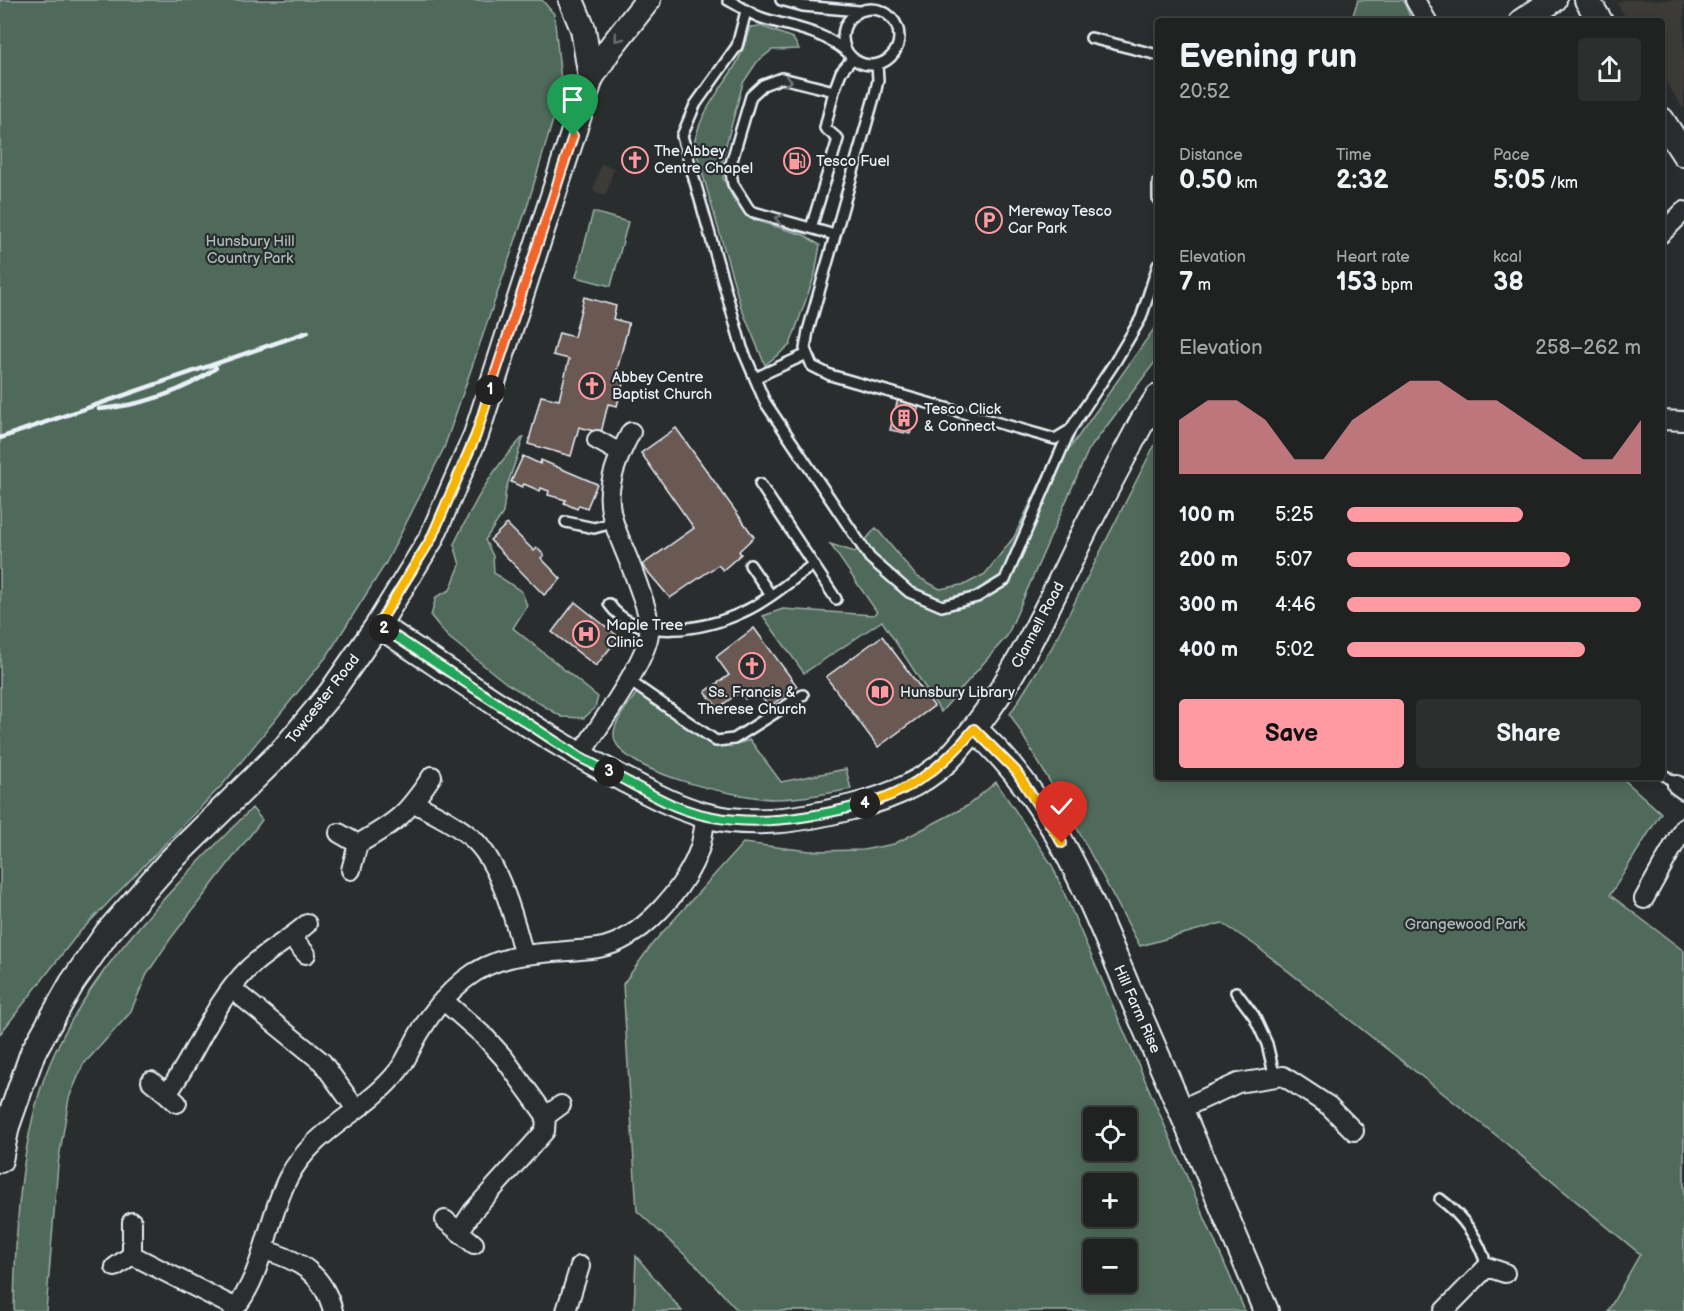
<!DOCTYPE html>
<meta charset="utf-8">
<style>
:root{--surface:#202222;--page:#2d2f2f;--text:#f1f3f6;--muted:#a2a4a5;--line:#3d3f40;--accent:#ff9aa2}
body{margin:0;font-family:"Balsamiq Sans",sans-serif;background:var(--page);color:var(--text);height:100vh;display:flex;flex-direction:column;font-size:22px;white-space:nowrap}
*{box-sizing:border-box;margin:0}
p{font-size:20px;color:var(--muted)}
.icon{flex:none;width:33px;height:33px;fill:none;stroke:currentColor;stroke-width:2;stroke-linecap:round;stroke-linejoin:round}
.map{position:relative;flex:1;overflow:hidden}
.panel{position:absolute;left:1155px;top:18px;width:510px;height:762px;display:flex;flex-direction:column;background:var(--surface);border-radius:6px;box-shadow:0 3px 15px #0003,0 0 0 2px var(--line)}
.panel>*{flex:none}
.buttons{position:absolute;left:1083px;top:1107px;display:grid;gap:12px}
.buttons a{display:grid;place-items:center;width:54px;height:54px;border-radius:6px;background:var(--surface);box-shadow:0 3px 15px #0003,0 0 0 2px var(--line);font-size:30px}
.pin{position:absolute;display:grid;place-items:center;width:51px;height:51px;color:#fff;margin:-62px -26px;border-radius:50% 50% 50% 0;rotate:-45deg;box-shadow:0 0 6px #0007}
.pin .icon{rotate:45deg}
.km{position:absolute;width:30px;height:30px;margin:-15px;border-radius:50%;background:#222;color:#fff;font-size:16px;line-height:30px;text-align:center}
.round{display:grid;place-items:center;flex:none;width:63px;height:63px;border-radius:6px;background:var(--page)}
.summary{display:flex;align-items:center;justify-content:space-between;height:102px;padding:0 24px}
h1{font-size:33px;font-weight:700;line-height:45px}
.metrics{display:grid;grid-template-columns:repeat(3,1fr);gap:9px;height:102px;padding:6px 24px}
.metrics div{display:grid;align-content:center}
.metrics b{font-size:26px;font-weight:700}
.metrics small{font-size:16px;font-weight:400}
.metrics p{font-size:16px}
.chart{height:168px;padding:12px 24px}
.chart p{display:flex;justify-content:space-between}
.chart svg{width:100%;height:108px;margin-top:6px;fill:var(--accent);opacity:.7}
.cta{display:flex;gap:12px;margin-top:auto;padding:12px 24px}
.cta a{flex:1;height:69px;border-radius:6px;background:var(--accent);color:#111;font-size:24px;font-weight:700;line-height:69px;text-align:center}
.cta a+a{background:var(--page);color:var(--text)}
ul{padding:0 24px;list-style:none;font-size:20px}
li{display:grid;grid-template-columns:96px 72px 1fr;align-items:center;height:45px}
li i{height:15px;border-radius:8px;background:var(--accent)}
.map>svg:first-child{display:block}
.built{fill:#3d3a39}
.green{fill:#506b5a;stroke:#9caea9;stroke-width:1.5;fill-rule:evenodd}
.building{fill:#6a5952;stroke:#e8f1f8;stroke-width:1.5}
.lines{fill:none;stroke-linecap:round;stroke-linejoin:round}
.lane-casing{stroke:#e8f1f8;stroke-width:14}
.street-casing{stroke:#e8f1f8;stroke-width:22}
.secondary-casing{stroke:#e8f1f8;stroke-width:28}
.lane{stroke:#2a2d2e;stroke-width:9}
.street{stroke:#2a2d2e;stroke-width:18}
.secondary{stroke:#2a2d2e;stroke-width:24}
.rail{stroke:#e8f1f8;stroke-width:4.5}
.oneway{stroke:#6c7275}
.split-1-casing{stroke:#fff;stroke-width:12}
.split-2-casing{stroke:#fff;stroke-width:12}
.split-3-casing{stroke:#fff;stroke-width:12}
.split-4-casing{stroke:#fff;stroke-width:12}
.split-5-casing{stroke:#fff;stroke-width:12}
.split-1{stroke:#f0652b;stroke-width:8}
.split-2{stroke:#f5b400;stroke-width:8}
.split-3{stroke:#22a559;stroke-width:8}
.split-4{stroke:#22a559;stroke-width:8}
.split-5{stroke:#f5b400;stroke-width:8}
.labels{text-anchor:middle;dominant-baseline:central;stroke-width:4.5;stroke-linejoin:round;paint-order:stroke}
.poi-label{font-size:15px;fill:#e8f1f8;stroke:#2a2d2e;text-anchor:start}
.park-label{font-size:15px;fill:#abbbb9;stroke:#2a2d2e}
.street-label{font-size:15px;fill:#e8f1f8;stroke:#2a2d2e}
</style>
<div class="map">
<svg width="1684" height="1311" viewBox="0 0 1684 1311">
<rect width="100%" height="100%" fill="#2a2d2e"/>
<filter id="ink" filterUnits="userSpaceOnUse"><feTurbulence type="fractalNoise" baseFrequency=".0167" numOctaves="2"/><feDisplacementMap in="SourceGraphic" scale="12" xChannelSelector="R" yChannelSelector="G"/><feConvolveMatrix kernelMatrix="1 2 1 2 8 2 1 2 1" color-interpolation-filters="sRGB"/></filter>
<g filter="url(#ink)">
<path class="built" d="M 1623,0 L 1684,0 L 1684,110 L 1662,76 L 1662,21 L 1628,21 L 1617,4 Z
M 601,164 L 614,168 L 606,195 L 593,191 Z"/>
<path class="green" d="M 0,0 L 542,0 L 554,14 L 562,90 L 527,207 L 444,448 L 386,563 L 327,656 L 224,783 L 77,935 L 0,1034 Z
M 1358,0 L 1403,0 L 1412,21 L 1351,21 Z
M 761,26 L 793,38 L 799,49 L 772,50 L 757,62 L 743,83 L 723,156 L 723,178 L 735,202 L 751,219 L 804,235 L 820,245 L 815,274 L 790,345 L 765,365 L 741,307 L 694,144 C 700,113 718,93 735,66 C 742,55 746,40 750,27 Z
M 593,212 L 628,222 L 611,286 L 576,277 Z
M 1158,323 L 1158,358 L 1088,451 L 1007,636 L 941,712 L 882,621 L 804,673 L 763,616 L 783,609 L 873,615 L 877,612 L 830,544 L 855,552 L 876,528 L 916,576 L 940,589 L 966,584 L 985,574 L 1014,537 L 1049,464 L 1068,451 Z
M 524,436 L 506,489 L 503,513 L 485,540 L 493,556 L 494,573 L 522,592 L 527,606 L 513,628 L 598,697 L 595,708 L 584,718 L 562,717 L 506,683 L 447,636 L 431,616 L 436,597 L 450,590 L 460,565 L 454,544 C 475,501 491,470 524,436 Z
M 1158,438 L 1158,777 L 1621,777 L 1661,813 L 1610,895 L 1684,951 L 1684,1311 L 1608,1311 L 1640,1254 L 1497,1136 L 1255,945 L 1222,923 L 1140,946 L 1073,821 L 1010,714 L 1051,649 Z
M 637,692 C 670,714 709,755 750,740 L 781,782 L 846,769 L 851,789 C 826,794 800,799 774,799 C 744,799 617,773 614,736 C 613,721 629,705 637,692 Z
M 996,782 L 1052,865 L 1245,1311 L 738,1311 L 697,1266 L 637,1211 L 623,984 L 653,943 L 743,843 L 810,851 L 863,850 L 894,844 L 967,806 ZM 1094,1118 L 1126,1118 L 1126,1150 L 1094,1150 ZM 1094,1184 L 1126,1184 L 1126,1216 L 1094,1216 ZM 1094,1250 L 1126,1250 L 1126,1282 L 1094,1282 Z
M 252,808 L 262,820 L 171,938 L 147,974 L 130,1013 L 83,1065 L 69,1098 L 58,1164 L 46,1311 L 14,1311 C 15,1241 19,1162 39,1094 C 71,985 174,887 252,808 Z
M 636,1256 L 682,1311 L 634,1311 Z"/>
<path class="building" d="M 584,297 L 616,306 L 613,319 L 629,323 L 616,374 L 625,376 L 617,406 L 608,404 L 601,433 L 579,427 L 571,456 L 528,444 L 541,396 L 559,400 L 569,359 L 553,355 L 559,333 L 574,337 Z
M 898,399 L 919,406 L 910,434 L 890,430 Z
M 676,428 L 754,537 L 739,551 L 741,554 L 723,570 L 718,565 L 670,598 L 642,565 L 694,528 L 641,453 Z
M 523,456 L 540,464 L 541,460 L 597,484 L 587,508 L 579,505 L 577,509 L 564,503 L 566,500 L 548,495 L 549,491 L 541,488 L 540,491 L 524,484 L 522,487 L 511,482 Z
M 507,524 L 534,551 L 537,548 L 544,555 L 541,558 L 561,579 L 544,595 L 490,540 Z
M 575,602 L 619,637 L 596,666 L 552,632 Z
M 754,628 L 797,686 L 769,707 L 756,690 L 745,699 L 740,692 L 718,708 L 705,692 L 729,675 L 716,657 Z
M 882,636 L 934,706 L 878,747 L 826,677 Z"/>
<g class="lines">
<defs>
<path id="lane" d="M 728,0 C 740,6 750,14 762,18 C 793,28 820,30 846,51
M 781,0 L 803,6 L 859,11
M843 37a28 28 0 1 1 56 0a28 28 0 1 1-56 0Z
M 746,11 L 737,46 L 695,105 L 682,136 L 742,348 L 765,402 L 870,558 L 909,592 L 942,606 L 977,597 L 1005,580 L 1070,430
M 1091,38 L 1158,55
M 877,65 L 878,80 L 875,94 L 808,331 L 805,349 L 812,366 L 830,375 L 1055,439 L 1070,430 L 1115,362 L 1141,318 L 1158,265
M 1158,182 L 1158,199
M 811,228 L 838,139 L 825,128 L 834,91
M 835,235 L 750,211 L 733,184 L 730,167 L 751,96 L 763,85 L 782,78 L 834,91 L 841,72 L 852,59
M 755,378 L 807,354
M 760,484 L 836,599
M 566,522 L 594,528 L 612,523
M 750,565 L 770,594
M 609,604 C 636,643 706,630 743,612 C 768,601 791,580 813,565
M 628,680 L 716,741 L 734,739 L 803,695
M 1662,773 L 1677,785
M 1236,992 L 1254,1016 L 1267,1044 L 1275,1078
M 1440,1199 C 1463,1216 1479,1239 1487,1267"/>
<path id="street" d="M 1415,0 L 1427,21
M 1662,233 L 1684,211
M 1662,420 L 1684,421
M 597,440 L 620,453
M 579,757 C 596,730 647,661 649,633 C 650,617 644,602 639,588 C 615,517 591,507 631,432
M 1677,785 L 1684,790
M 414,803 C 435,814 456,824 473,839 C 499,862 515,920 523,953
M 339,833 L 358,844
M 351,870 L 358,844 C 398,821 406,815 432,776
M 1644,899 L 1684,827
M 291,937 L 306,954
M 232,989 L 322,1062 L 356,1109
M 443,1000 L 485,1037 L 504,1058 L 546,1116 L 545,1131 L 473,1211 L 459,1232
M 151,1081 L 167,1094
M 177,1103 L 167,1094 C 196,1054 212,1005 248,969 C 265,952 289,940 307,924
M 1181,1109 L 1238,1083 L 1283,1076 L 1329,1106 L 1354,1131
M 546,1116 L 561,1105
M 445,1220 L 474,1244
M 132,1222 L 132,1255 L 236,1308
M 264,1250 C 299,1260 323,1273 333,1311
M 115,1267 L 132,1255
M 233,1311 C 265,1273 266,1221 288,1178 C 315,1127 365,1113 398,1071 C 407,1060 412,1045 420,1032 C 431,1013 447,994 464,980 C 504,948 550,955 598,948 C 641,941 687,887 700,847 C 703,837 704,826 706,816
M 566,1311 L 580,1266
M 1444,1311 L 1487,1267 L 1505,1273"/>
<path id="secondary" d="M 571,0 L 583,29 L 591,78
M 1587,0 L 1600,21
M 1522,21 L 1554,0
M 1662,120 L 1684,154
M 378,625 C 459,678 538,735 623,779 C 650,793 675,807 704,815 C 752,828 804,819 852,807 C 888,798 930,781 955,752 C 1012,688 1046,610 1083,534 C 1102,496 1123,458 1143,420 L 1158,397
M 974,729 C 1057,802 1094,910 1137,1009 C 1181,1110 1224,1210 1266,1311
M 0,1160 L 7,1126 L 33,1052 L 72,983 L 107,933 L 170,861 L 284,749 L 330,694 L 378,625 L 431,539 L 476,435 L 591,78 L 611,47 L 648,0"/>
</defs>
<use href="#lane" class="lane-casing"/>
<use href="#street" class="street-casing"/>
<use href="#secondary" class="secondary-casing"/>
<use href="#lane" class="lane"/>
<use href="#street" class="street"/>
<use href="#secondary" class="secondary"/>
<path class="rail" d="M 99,409 C 139,406 184,392 216,368
M 0,438 L 308,332"/>
</g>
<defs><path id="oneway-chevron" d="M-2-3.5L2.5 0L-2 3.5" fill="none" stroke-width="1.6" stroke-linecap="round" stroke-linejoin="round" transform="scale(1.5)"/></defs>
<g class="oneway">
<use href="#oneway-chevron" transform="translate(618 38) rotate(128)"/>
<use href="#oneway-chevron" transform="translate(788 81) rotate(7)"/>
<use href="#oneway-chevron" transform="translate(779 219) rotate(-164)"/>
</g>
</g>
<g class="lines" filter="url(#ink)">
<defs>
<path id="split-1" d="M 490,390 L 573,136"/>
<path id="split-2" d="M 384,629 L 378,625 L 431,539 L 476,435 L 490,390"/>
<path id="split-3" d="M 384,629 L 579,757 L 609,772"/>
<path id="split-4" d="M 609,772 C 631,783 652,796 675,806 C 736,831 803,820 865,804"/>
<path id="split-5" d="M 865,804 C 910,792 945,765 974,729 L 1016,771 L 1062,843"/>
</defs>
<use href="#split-1" class="split-1-casing"/>
<use href="#split-2" class="split-2-casing"/>
<use href="#split-3" class="split-3-casing"/>
<use href="#split-4" class="split-4-casing"/>
<use href="#split-5" class="split-5-casing"/>
<use href="#split-1" class="split-1"/>
<use href="#split-2" class="split-2"/>
<use href="#split-3" class="split-3"/>
<use href="#split-4" class="split-4"/>
<use href="#split-5" class="split-5"/>
</g>
<defs>
<symbol id="church-ring" viewBox="-11 -11 22 22"><circle r="9.5" fill="#2a2d2e" stroke="#ff9aa2" stroke-width="1.5"/><path d="M-1.2-6h2.4v3.5h3.3v2.4h-3.3V6h-2.4V-.1h-3.3v-2.4h3.3Z" fill="#ff9aa2"/></symbol>
<symbol id="fuel-ring" viewBox="-11 -11 22 22"><circle r="9.5" fill="#2a2d2e" stroke="#ff9aa2" stroke-width="1.5"/><path d="M-5.5-6h7V0h2V4h1.3V-2.5L3-4.5l.8-.8L6-3V5H2.5V1h-1V6h-7ZM-4.2-4.7v3.2H.2V-4.7Z" fill="#ff9aa2"/></symbol>
<symbol id="parking-ring" viewBox="-11 -11 22 22"><circle r="9.5" fill="#2a2d2e" stroke="#ff9aa2" stroke-width="1.5"/><path d="M-3.5-5.5H1a3.5 3.5 0 0 1 0 7H-1V5.5H-3.5ZM-1-3.4V-.6H.8a1.4 1.4 0 0 0 0-2.8Z" fill="#ff9aa2"/></symbol>
<symbol id="building-ring" viewBox="-11 -11 22 22"><circle r="9.5" fill="#2a2d2e" stroke="#ff9aa2" stroke-width="1.5"/><path d="M-4-6H4V6H1V3H-1V6H-4ZM-2.5-4.3h1.7v1.8h-1.7ZM.8-4.3h1.7v1.8H.8ZM-2.5-1h1.7V.8h-1.7ZM.8-1h1.7V.8H.8Z" fill="#ff9aa2"/></symbol>
<symbol id="hospital-ring" viewBox="-11 -11 22 22"><circle r="9.5" fill="#2a2d2e" stroke="#ff9aa2" stroke-width="1.5"/><path d="M-5-5h3v3.5h4V-5h3V5h-3V1.5h-4V5h-3Z" fill="#ff9aa2"/></symbol>
<symbol id="library-ring" viewBox="-11 -11 22 22"><circle r="9.5" fill="#2a2d2e" stroke="#ff9aa2" stroke-width="1.5"/><path d="M-6-4Q-3-5.5-.7-3.5V5Q-3 3-6 4ZM6-4Q3-5.5 .7-3.5V5Q3 3 6 4Z" fill="#ff9aa2"/></symbol>
</defs>
<g fill-rule="evenodd">
<use href="#church-ring" x="620" y="145" width="30" height="30"/>
<use href="#fuel-ring" x="782" y="146" width="30" height="30"/>
<use href="#parking-ring" x="974" y="205" width="30" height="30"/>
<use href="#church-ring" x="577" y="371" width="30" height="30"/>
<use href="#building-ring" x="889" y="403" width="30" height="30"/>
<use href="#hospital-ring" x="571" y="619" width="30" height="30"/>
<use href="#church-ring" x="737" y="651" width="30" height="30"/>
<use href="#library-ring" x="865" y="677" width="30" height="30"/>
</g>
<g class="labels">
<g class="poi-label">
<text x="654" y="151">The Abbey<tspan x="654" dy="17">Centre Chapel</tspan></text>
<text x="816" y="161">Tesco Fuel</text>
<text x="1008" y="211">Mereway Tesco<tspan x="1008" dy="17">Car Park</tspan></text>
<text x="612" y="377">Abbey Centre<tspan x="612" dy="17">Baptist Church</tspan></text>
<text x="924" y="409">Tesco Click<tspan x="924" dy="17">&amp; Connect</tspan></text>
<text x="606" y="625">Maple Tree<tspan x="606" dy="17">Clinic</tspan></text>
<text x="752" y="692" text-anchor="middle">Ss. Francis &amp;<tspan x="752" dy="17">Therese Church</tspan></text>
<text x="900" y="692">Hunsbury Library</text>
</g>
<g class="park-label">
<text x="250" y="241">Hunsbury Hill<tspan x="250" dy="17">Country Park</tspan></text>
<text x="1465" y="924">Grangewood Park</text>
</g>
<g class="street-label">
<text transform="translate(1038 625) rotate(-62)">Clannell Road</text>
<text transform="translate(323 699) rotate(-52)">Towcester Road</text>
<text transform="translate(1137 1009) rotate(66)">Hill Farm Rise</text>
</g>
</g>
</svg>
<div class="buttons">
<a><svg class="icon" aria-label="locate" viewBox="0 0 24 24"><circle cx="12" cy="12" r="6"/><path d="M12 2v4M12 18v4M2 12h4M18 12h4"/></svg></a>
<a>+</a>
<a>−</a>
</div>
<div class="pin" style="left:573px;top:136px;background:#1e9e55"><svg class="icon" aria-label="arrive" viewBox="0 0 24 24"><path d="M6 21V4h12l-3 4 3 4H6"/></svg></div>
<div class="pin" style="left:1062px;top:843px;background:#d93025"><svg class="icon" aria-label="check" viewBox="0 0 24 24"><path d="M5 12l5 5 9-10"/></svg></div>
<b class="km" style="left:490px;top:390px">1</b>
<b class="km" style="left:384px;top:629px">2</b>
<b class="km" style="left:609px;top:772px">3</b>
<b class="km" style="left:865px;top:804px">4</b>
<section class="panel">
<div class="summary"><div><h1>Evening run</h1><p>20:52</p></div><a class="round"><svg class="icon" aria-label="share" viewBox="0 0 24 24"><path d="M12 15V3M7 8l5-5 5 5M5 13v7h14v-7"/></svg></a></div>
<div class="metrics">
<div><p>Distance</p><b>0.50<small> km</small></b></div>
<div><p>Time</p><b>2:32</b></div>
<div><p>Pace</p><b>5:05<small> /km</small></b></div>
</div>
<div class="metrics">
<div><p>Elevation</p><b>7<small> m</small></b></div>
<div><p>Heart rate</p><b>153<small> bpm</small></b></div>
<div><p>kcal</p><b>38</b></div>
</div>
<div class="chart"><p><span>Elevation</span>258–262 m</p>
<svg viewBox="0 0 160 44" preserveAspectRatio="none"><path d="M0 44V22L10 14L20 14L30 22L40 38L50 38L60 22L70 14L80 6L90 6L100 14L110 14L120 22L130 30L140 38L150 38L160 22V44z"/></svg>
</div>
<ul>
<li><b>100 m</b>5:25<i style="width:60%"></i></li>
<li><b>200 m</b>5:07<i style="width:76%"></i></li>
<li><b>300 m</b>4:46<i style="width:100%"></i></li>
<li><b>400 m</b>5:02<i style="width:81%"></i></li>
</ul>
<div class="cta"><a>Save</a><a>Share</a></div>
</section>
</div>
